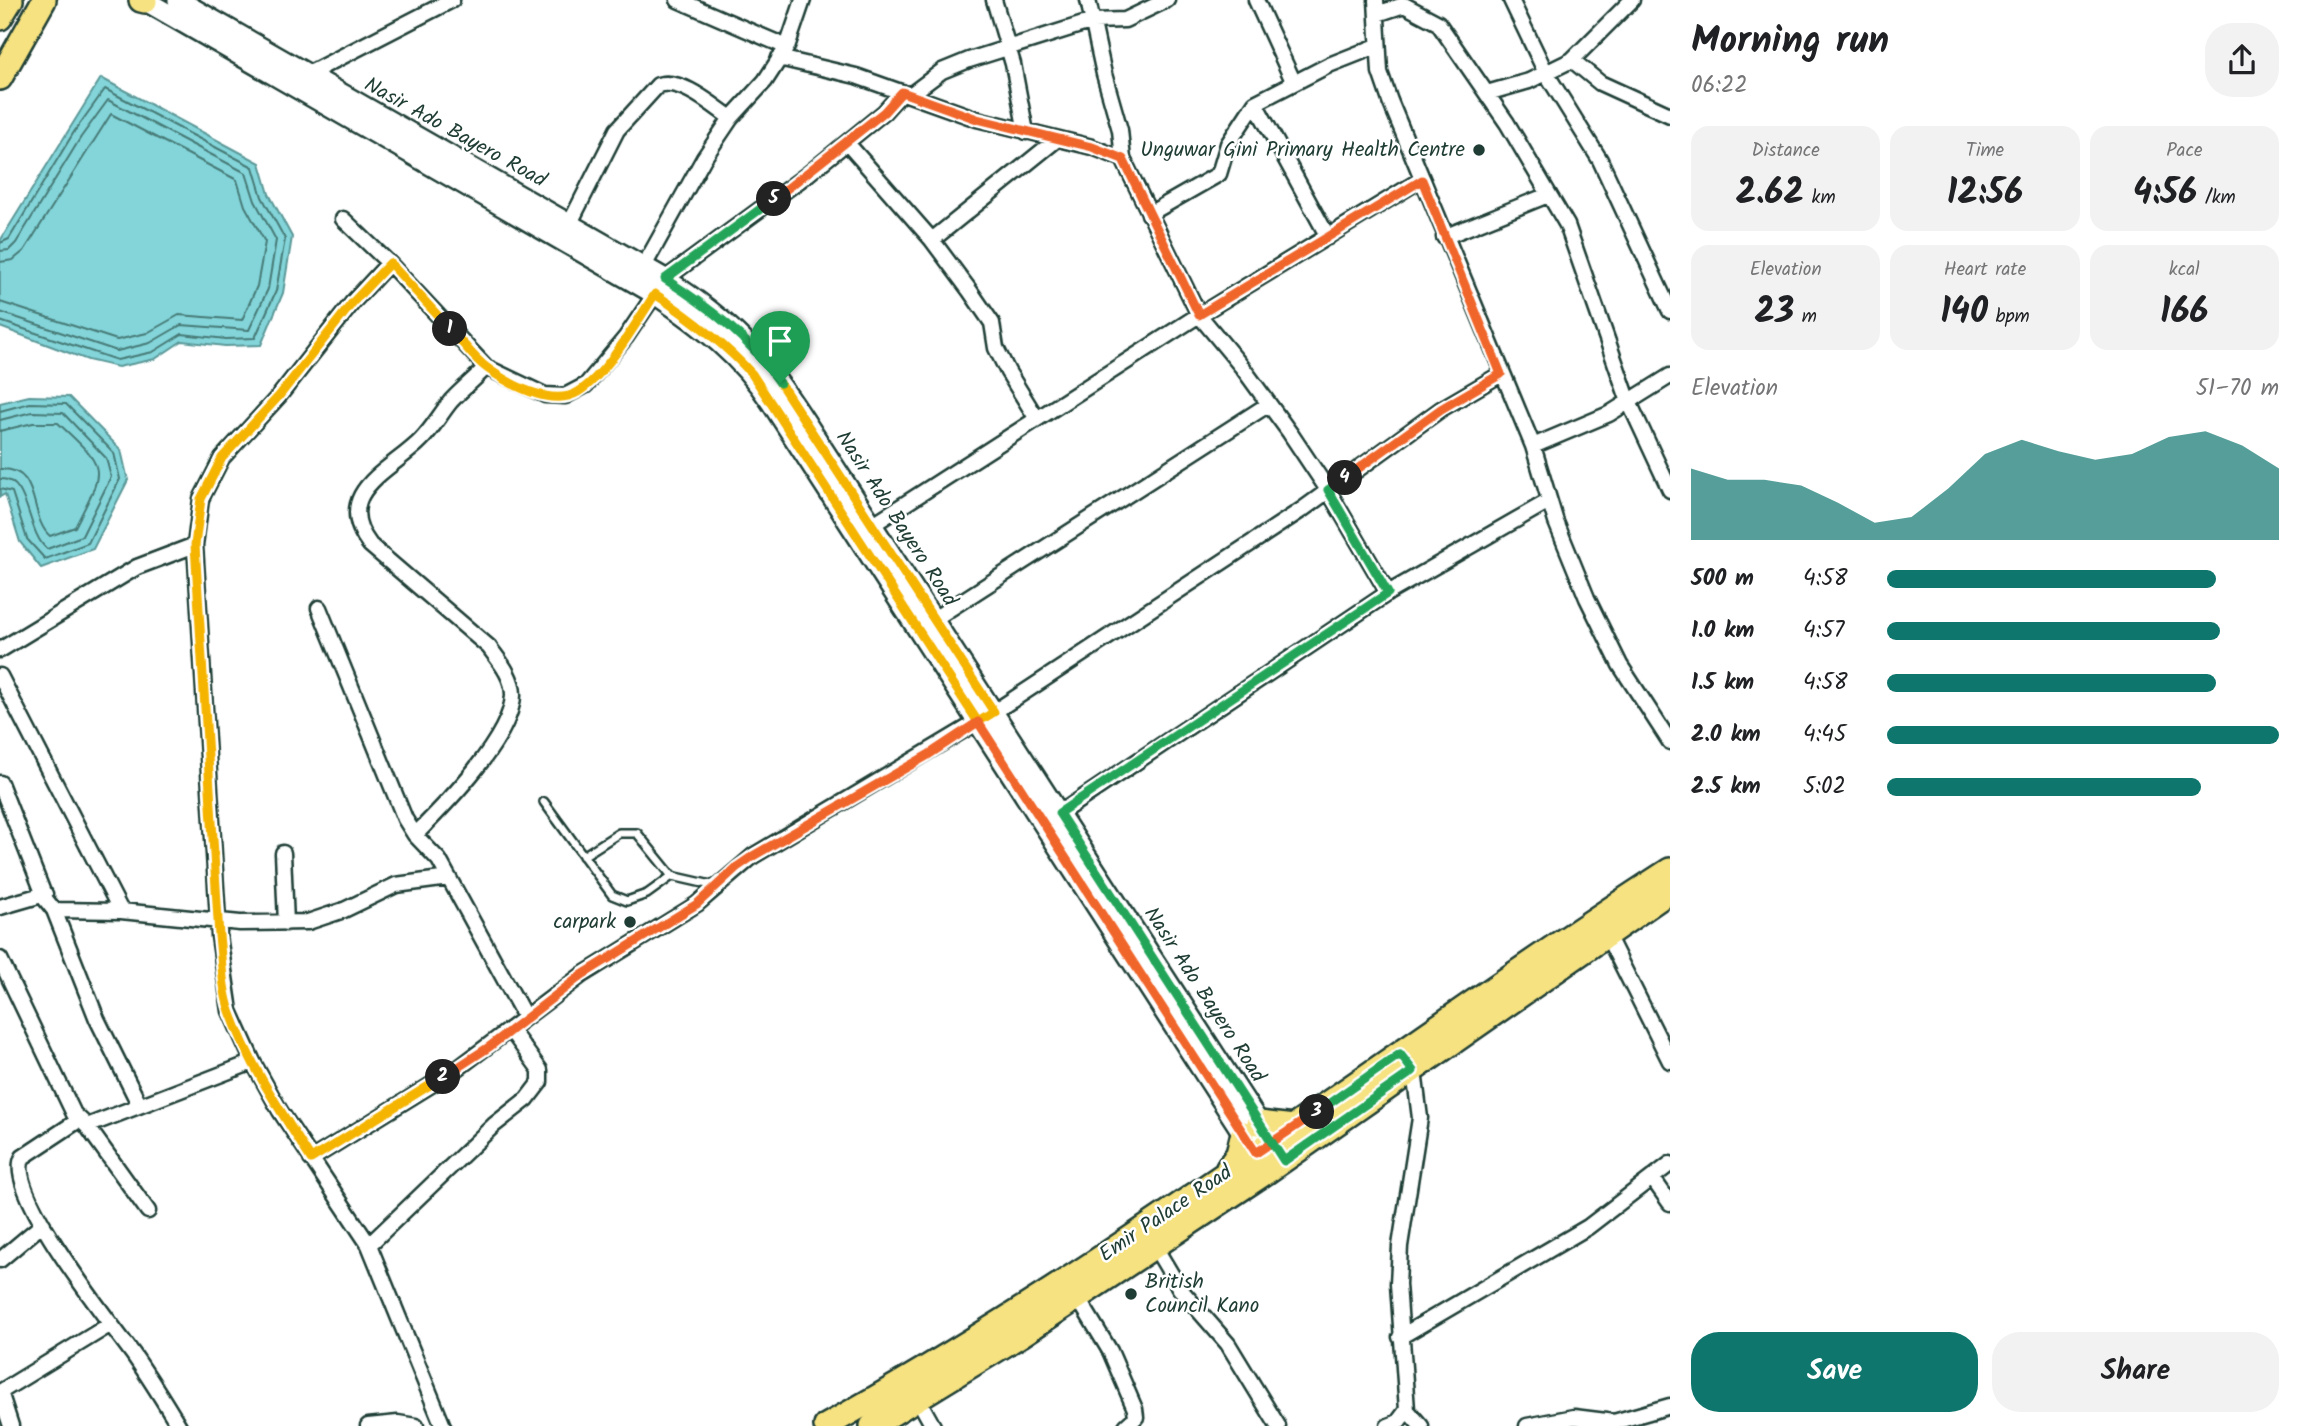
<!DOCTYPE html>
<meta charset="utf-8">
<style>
:root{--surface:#fff;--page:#f2f2f2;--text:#202124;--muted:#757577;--accent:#0f766e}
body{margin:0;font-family:Kalam,sans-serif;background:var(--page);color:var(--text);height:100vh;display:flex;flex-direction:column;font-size:26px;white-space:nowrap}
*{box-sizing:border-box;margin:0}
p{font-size:23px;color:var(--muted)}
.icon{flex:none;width:38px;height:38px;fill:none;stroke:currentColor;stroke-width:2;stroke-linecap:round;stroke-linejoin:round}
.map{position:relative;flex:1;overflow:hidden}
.side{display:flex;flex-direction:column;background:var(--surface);width:630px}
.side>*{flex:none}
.pin{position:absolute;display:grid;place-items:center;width:60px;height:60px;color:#fff;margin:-72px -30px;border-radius:50% 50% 50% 0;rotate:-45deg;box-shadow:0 0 7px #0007}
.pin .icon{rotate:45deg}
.km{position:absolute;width:35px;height:35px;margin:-18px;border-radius:50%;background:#222;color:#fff;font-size:19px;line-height:35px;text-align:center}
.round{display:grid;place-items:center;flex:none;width:74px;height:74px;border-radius:28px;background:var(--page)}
.overview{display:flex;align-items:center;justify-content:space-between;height:119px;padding:0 21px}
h1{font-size:38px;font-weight:700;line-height:52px}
.metrics{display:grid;grid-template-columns:repeat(3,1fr);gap:10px;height:119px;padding:7px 21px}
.metrics div{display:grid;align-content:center;border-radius:18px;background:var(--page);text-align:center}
.metrics b{font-size:35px;font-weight:700}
.metrics small{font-size:19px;font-weight:400}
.metrics p{font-size:19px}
.chart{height:196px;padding:14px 21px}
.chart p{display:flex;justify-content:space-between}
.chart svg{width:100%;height:126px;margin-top:7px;fill:var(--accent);opacity:.7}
.action{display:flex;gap:14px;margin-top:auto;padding:14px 21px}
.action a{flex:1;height:80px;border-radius:28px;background:var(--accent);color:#fff;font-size:28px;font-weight:700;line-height:80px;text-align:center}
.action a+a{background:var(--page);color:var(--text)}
ul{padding:0 21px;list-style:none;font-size:23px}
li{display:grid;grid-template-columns:112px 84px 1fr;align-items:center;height:52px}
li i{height:18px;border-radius:9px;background:var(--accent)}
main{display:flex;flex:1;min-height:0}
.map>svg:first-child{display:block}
.water{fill:#83d5da;stroke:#5b9898;stroke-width:2}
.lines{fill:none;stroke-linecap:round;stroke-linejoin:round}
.shore{stroke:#477a76;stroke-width:2}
.lane-casing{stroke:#1f3d34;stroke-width:12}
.street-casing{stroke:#1f3d34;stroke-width:19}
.secondary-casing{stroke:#1f3d34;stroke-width:24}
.primary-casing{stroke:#1f3d34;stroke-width:28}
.lane{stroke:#fff;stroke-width:7}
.street{stroke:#fff;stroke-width:14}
.secondary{stroke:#fff;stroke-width:19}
.primary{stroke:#f6e281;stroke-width:23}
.split-1-casing{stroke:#fff;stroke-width:14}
.split-2-casing{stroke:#fff;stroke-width:14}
.split-3-casing{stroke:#fff;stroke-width:14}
.split-4-casing{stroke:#fff;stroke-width:14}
.split-5-casing{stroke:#fff;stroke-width:14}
.split-6-casing{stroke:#fff;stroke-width:14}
.split-1{stroke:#f5b400;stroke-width:9}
.split-2{stroke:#f5b400;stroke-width:9}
.split-3{stroke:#f0652b;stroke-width:9}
.split-4{stroke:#22a559;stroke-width:9}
.split-5{stroke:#f0652b;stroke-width:9}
.split-6{stroke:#22a559;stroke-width:9}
.poi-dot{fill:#1f3d34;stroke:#fff;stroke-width:2.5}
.labels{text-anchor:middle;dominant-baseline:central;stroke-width:5;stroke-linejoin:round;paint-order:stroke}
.street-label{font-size:21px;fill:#1f3d34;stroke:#fff}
.poi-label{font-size:21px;fill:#1f3d34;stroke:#fff;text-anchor:end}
</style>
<main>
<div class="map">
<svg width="1670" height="1426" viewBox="0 0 1670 1426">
<rect width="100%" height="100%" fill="#fff"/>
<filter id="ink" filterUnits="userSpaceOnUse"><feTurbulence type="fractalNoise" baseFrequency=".0143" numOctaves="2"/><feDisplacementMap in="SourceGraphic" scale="14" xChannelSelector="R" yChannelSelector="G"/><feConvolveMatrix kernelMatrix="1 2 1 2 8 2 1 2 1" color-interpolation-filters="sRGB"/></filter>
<g filter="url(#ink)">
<path class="water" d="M 101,78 L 260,163 L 269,194 L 292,237 L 283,293 L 261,345 L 225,346 L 182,341 L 155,359 L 118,367 L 88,360 L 0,327 L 0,241 Z
M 29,396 L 69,397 L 121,450 L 128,480 L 93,549 L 41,568 L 20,542 L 5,494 L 0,497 L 0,403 Z"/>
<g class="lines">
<path class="shore" d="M 0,243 L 9,239 L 74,132 L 105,89 L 253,167 L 262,197 L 285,239 L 276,291 L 255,338 L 226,339 L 182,334 L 153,352 L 117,360 L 0,321
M 0,251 L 9,250 L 16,243 L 81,137 L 108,100 L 246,173 L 255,201 L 276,240 L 268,289 L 249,330 L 181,325 L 150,343 L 117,351 L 0,312
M 0,262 L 13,260 L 24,251 L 111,114 L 237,180 L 245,206 L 265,242 L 257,286 L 242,320 L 179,315 L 147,333 L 117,340 L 0,302
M 0,411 L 30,403 L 66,404 L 114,453 L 120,479 L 88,543 L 45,559 L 27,539 L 12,492 L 0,489
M 0,420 L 32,412 L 63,413 L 106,458 L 111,477 L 82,536 L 47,549 C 26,532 30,477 0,479
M 0,431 L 33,423 L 58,423 C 109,470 105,468 75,527 L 50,536 C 28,517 42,467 0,469"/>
<defs>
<path id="lane" d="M 544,802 L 612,895 L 627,901 L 647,894 L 672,876
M 583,856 L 619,833 L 637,833 L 672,876 L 716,886"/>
<path id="street" d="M 678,0 L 787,47
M 994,0 L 1013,64 L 1026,132
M 1088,0 L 1104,74 L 1120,130 L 1123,159 L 1199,315 L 1242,367 L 1290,433 L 1328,490 L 1388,593
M 1256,0 L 1294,83
M 1376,0 L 1380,72 L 1390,101 L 1533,446 L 1556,522 L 1587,598 L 1620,665 L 1670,742
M 1511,0 L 1546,73 L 1600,160 L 1670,311
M 1377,14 L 1404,5 L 1438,23 L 1507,123 L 1567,225 L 1629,402 L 1670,490
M 779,58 L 856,76 L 977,119 L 1092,147 L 1123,159
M 1572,60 L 1600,83 L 1670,115
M 306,75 L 452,0
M 1487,93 L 1529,81 L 1572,60 L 1632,0
M 910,95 L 942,71 L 969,60 L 1093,21 L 1125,20 L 1167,0
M 1255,103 L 1328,237
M 847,143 L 932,240 L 970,291 L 992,323 L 996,348 L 1008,372 L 1037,419
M 1149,214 L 1219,174 L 1228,144 L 1255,103 L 1329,65 L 1377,46
M 343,219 L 389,263 L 486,367 L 545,395 L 565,396 L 586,385 L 626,337 L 655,294
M 570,223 L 617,130 L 658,85 C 682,78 712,105 731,118
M 1444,237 L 1548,195
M 932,240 L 1056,140
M 389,263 L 353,302 L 279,396 L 222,458 L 201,499 L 195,545 L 219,936 L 230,1011 L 253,1062 L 280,1111 L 369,1245 L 443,1426
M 644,266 L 704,158 L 731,118 L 765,81 L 787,47 L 803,0
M 665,279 L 808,174 L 884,112 L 902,92
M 1533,446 L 1609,414 L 1670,376
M 872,525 L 1199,315 L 1422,179
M 319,608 L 405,819 L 415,835 L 439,860 L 525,1017
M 934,619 L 1269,404
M 0,650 L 137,567 L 195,545
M 0,676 L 121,911
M 0,783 L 46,900 L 54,910 L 121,911 L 240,923 L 308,922 L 344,910 L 396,885 L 449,878
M 1060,813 L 1388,593 L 1549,501
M 415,835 C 444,806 512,738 513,695 C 513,676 499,661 489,647 L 370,545 C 330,492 392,470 421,440 C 433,428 441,413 451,401 C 462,389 475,379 486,367
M 283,853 L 286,923
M 0,907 L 45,894
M 54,910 L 97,1019 L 139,1104
M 1606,933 L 1670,1061
M 0,959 L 74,1114 L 87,1126 L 148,1211
M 1409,1065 L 1414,1071 L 1420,1118 L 1400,1246 L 1398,1284 L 1407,1410 L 1421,1426
M 79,1120 L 23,1157 C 3,1190 111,1323 133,1354 C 149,1377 164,1401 179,1426
M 87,1126 L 253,1062
M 311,1159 L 457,1069 L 582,975 L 697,904 L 753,856 L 994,712 L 1303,509 L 1441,409 L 1501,374
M 1653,1179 L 1670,1203
M 369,1245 L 494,1125 L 527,1099 L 540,1082 L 540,1070 L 510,1029
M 1155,1247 L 1180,1289 L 1228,1344 L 1278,1426
M 0,1260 L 43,1224
M 1078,1298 L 1110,1351 L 1135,1409 L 1136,1417 L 1126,1426
M 1400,1337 L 1588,1227 L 1670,1164
M 0,1392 L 111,1324
M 0,1392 L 11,1426
M 918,1399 L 933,1426
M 368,1426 L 398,1423 L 416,1426
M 1388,1426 L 1398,1422 L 1407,1410
M 1527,1426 L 1574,1417 L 1614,1422 L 1670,1406"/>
<path id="secondary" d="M 144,0 L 655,294 C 701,325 741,356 771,402 L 1250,1144
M 178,0 L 665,279 C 732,322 761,354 804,420 L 1266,1134"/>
<path id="primary" d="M 141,0 L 145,1
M 0,18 L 11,0
M 0,78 L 44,0
M 1259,1123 L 1294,1127
M 1228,1168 L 1238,1154 L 1243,1133
M 826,1426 C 1121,1262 1387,1053 1670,870
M 872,1426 L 1021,1335 L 1268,1171 L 1670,891"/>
</defs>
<use href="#lane" class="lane-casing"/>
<use href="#street" class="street-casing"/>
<use href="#secondary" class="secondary-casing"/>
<use href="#primary" class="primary-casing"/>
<use href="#lane" class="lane"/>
<use href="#street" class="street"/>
<use href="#secondary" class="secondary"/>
<use href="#primary" class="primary"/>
</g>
</g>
<g class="lines" filter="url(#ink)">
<defs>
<path id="split-1" d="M 450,329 C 462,341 473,358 487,368 C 509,384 552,408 578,392 C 607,374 636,323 655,294 C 691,318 724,343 752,374 L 978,722 L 994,712 L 780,383"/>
<path id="split-2" d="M 443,1077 L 311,1159 C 281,1112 249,1064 230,1011 C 222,988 222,961 219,936 L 195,545 L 201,499 L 222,458 L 279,396 L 353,302 L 390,263 L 450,329"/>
<path id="split-3" d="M 443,1077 L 489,1047 L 582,975 L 697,904 L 737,867 L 753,856 L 928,755 L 978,722 L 1256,1153 L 1317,1112"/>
<path id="split-4" d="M 1317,1112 L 1400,1054 L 1413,1071 L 1284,1161 L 1059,813 L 1388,593 L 1328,490 L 1345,478"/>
<path id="split-5" d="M 774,199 L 884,112 L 902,92 L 977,119 L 1092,147 L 1123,159 L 1199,315 L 1422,180 L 1501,374 L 1441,409 L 1345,478"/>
<path id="split-6" d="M 774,199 L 665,279 C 709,307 751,339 780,383"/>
</defs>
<use href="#split-1" class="split-1-casing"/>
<use href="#split-2" class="split-2-casing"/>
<use href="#split-3" class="split-3-casing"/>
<use href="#split-4" class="split-4-casing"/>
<use href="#split-5" class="split-5-casing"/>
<use href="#split-6" class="split-6-casing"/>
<use href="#split-1" class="split-1"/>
<use href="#split-2" class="split-2"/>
<use href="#split-3" class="split-3"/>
<use href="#split-4" class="split-4"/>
<use href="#split-5" class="split-5"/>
<use href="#split-6" class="split-6"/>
</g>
<g class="poi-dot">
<circle cx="1479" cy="150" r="7"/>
<circle cx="630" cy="922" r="7"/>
<circle cx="1131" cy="1294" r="7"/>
</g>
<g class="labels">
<g class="street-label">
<text transform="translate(455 133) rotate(29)">Nasir Ado Bayero Road</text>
<text transform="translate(896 519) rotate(57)">Nasir Ado Bayero Road</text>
<text transform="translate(1204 995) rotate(57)">Nasir Ado Bayero Road</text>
<text transform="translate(1166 1214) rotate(-34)">Emir Palace Road</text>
</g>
<g class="poi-label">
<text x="1465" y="150">Unguwar Gini Primary Health Centre</text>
<text x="616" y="922">carpark</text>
<text x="1145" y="1282" text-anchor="start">British<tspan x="1145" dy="24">Council Kano</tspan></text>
</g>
</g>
</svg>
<div class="pin" style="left:780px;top:383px;background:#1e9e55"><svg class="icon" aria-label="arrive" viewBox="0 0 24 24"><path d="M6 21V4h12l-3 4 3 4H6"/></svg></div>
<b class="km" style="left:450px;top:329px">1</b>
<b class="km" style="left:443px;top:1077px">2</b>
<b class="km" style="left:1317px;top:1112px">3</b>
<b class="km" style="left:1345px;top:478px">4</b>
<b class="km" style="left:774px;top:199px">5</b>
</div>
<section class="side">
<div class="overview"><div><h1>Morning run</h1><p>06:22</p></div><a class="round"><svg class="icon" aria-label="share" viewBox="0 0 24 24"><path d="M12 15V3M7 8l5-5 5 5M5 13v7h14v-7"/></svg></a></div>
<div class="metrics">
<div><p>Distance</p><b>2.62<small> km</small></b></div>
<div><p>Time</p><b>12:56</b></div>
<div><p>Pace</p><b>4:56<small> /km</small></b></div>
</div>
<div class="metrics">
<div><p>Elevation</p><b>23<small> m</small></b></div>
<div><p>Heart rate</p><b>140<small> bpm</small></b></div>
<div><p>kcal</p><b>166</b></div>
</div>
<div class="chart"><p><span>Elevation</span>51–70 m</p>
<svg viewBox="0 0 160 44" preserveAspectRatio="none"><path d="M0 44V19L10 23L20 23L30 25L40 31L50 38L60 36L70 26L80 14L90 9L100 13L110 16L120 14L130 8L140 6L150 11L160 19V44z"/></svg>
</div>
<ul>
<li><b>500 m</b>4:58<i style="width:84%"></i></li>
<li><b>1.0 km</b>4:57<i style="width:85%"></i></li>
<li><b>1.5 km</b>4:58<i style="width:84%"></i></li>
<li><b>2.0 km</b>4:45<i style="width:100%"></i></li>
<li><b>2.5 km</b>5:02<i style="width:80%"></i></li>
</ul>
<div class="action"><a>Save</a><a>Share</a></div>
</section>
</main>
